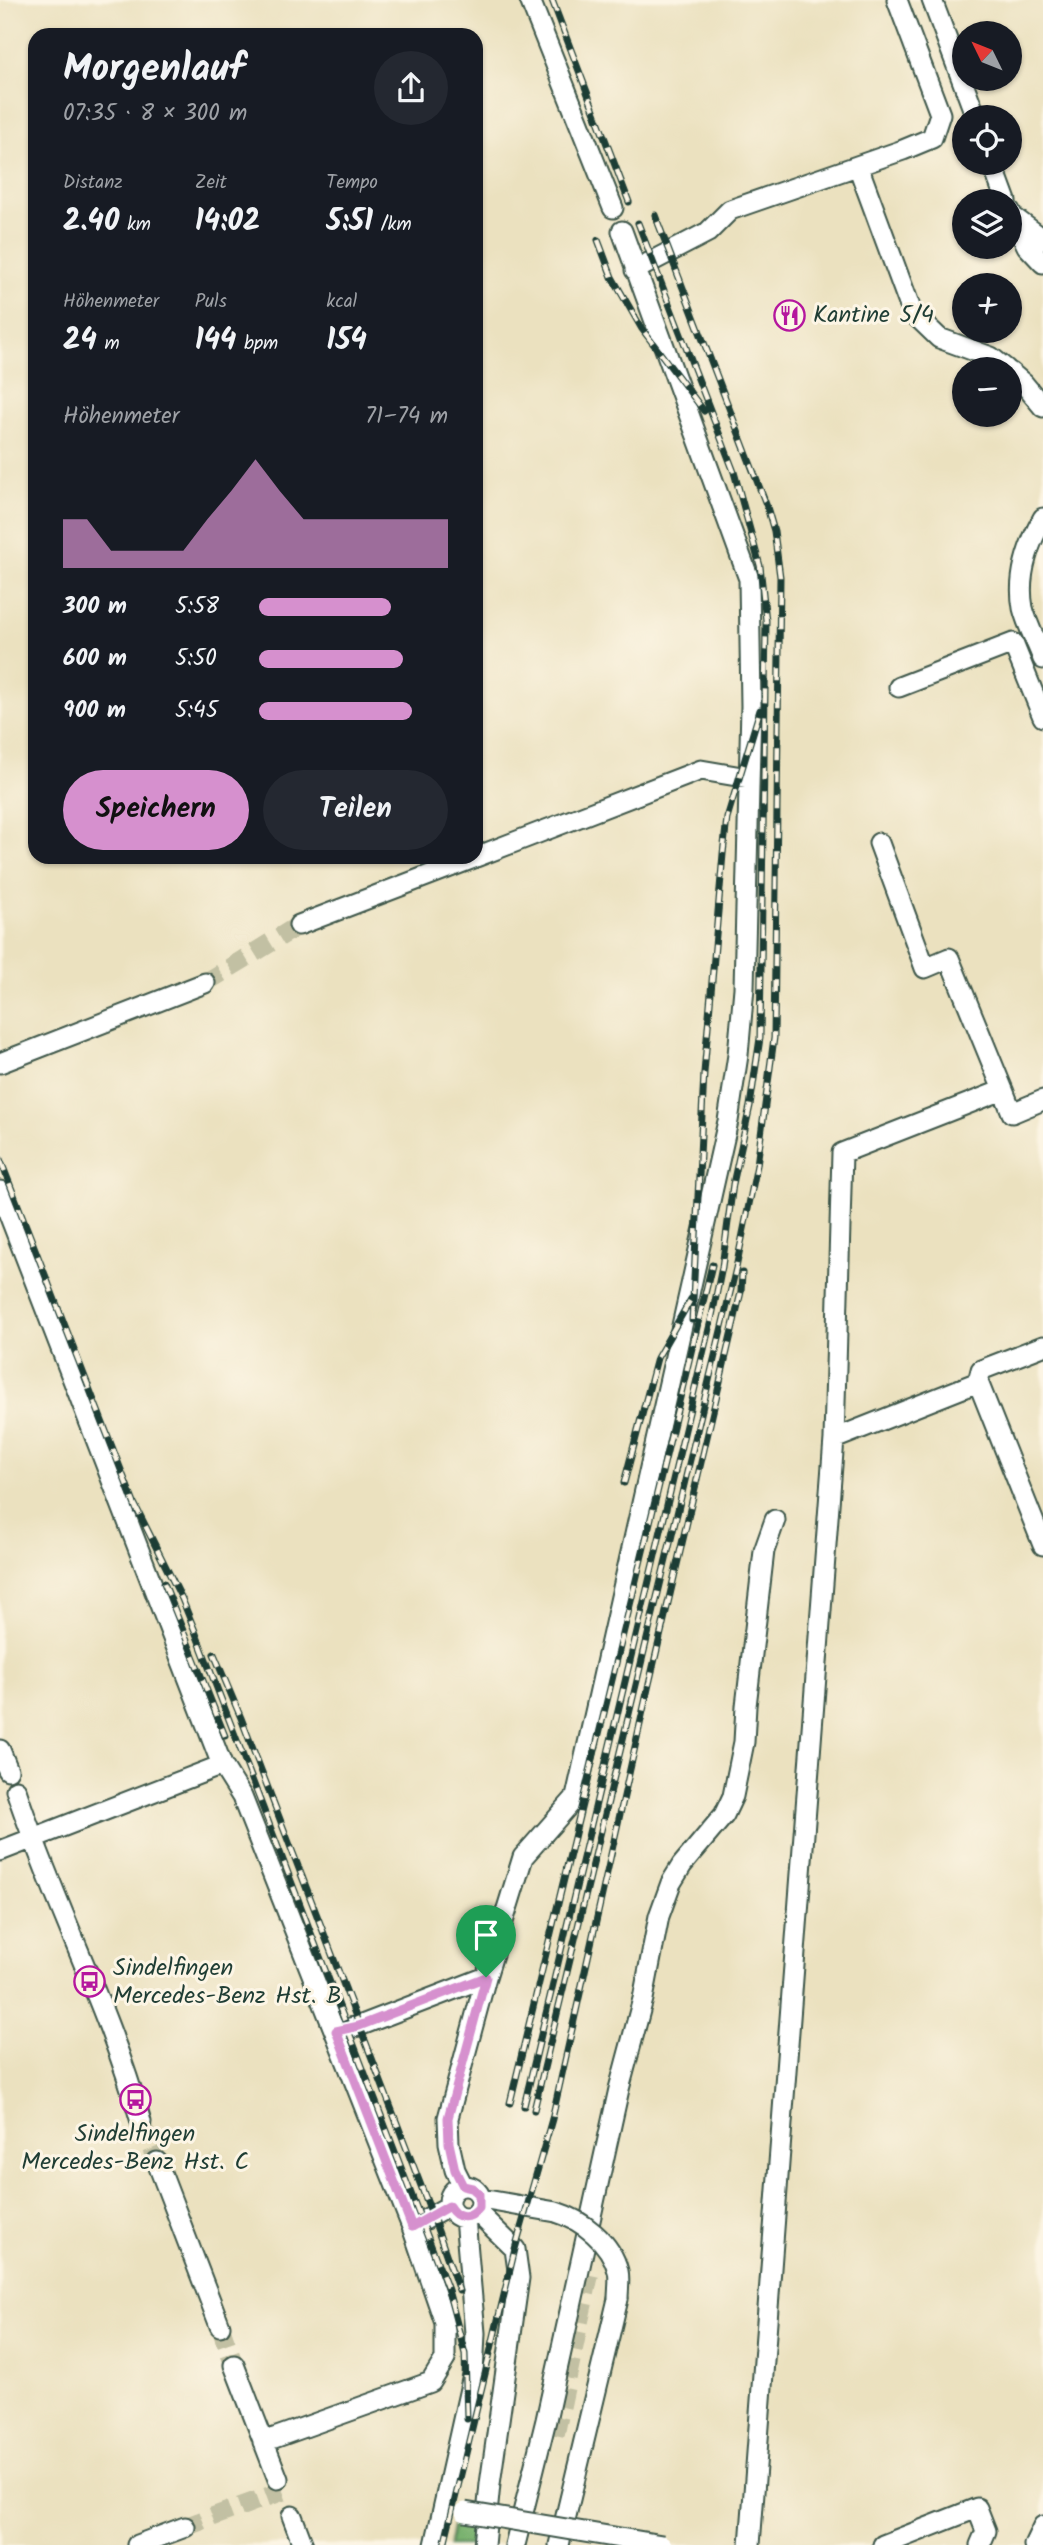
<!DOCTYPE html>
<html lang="de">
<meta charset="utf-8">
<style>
:root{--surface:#171b24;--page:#242831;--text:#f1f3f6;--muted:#9ea1a6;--accent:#d690ce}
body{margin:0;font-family:Kalam,sans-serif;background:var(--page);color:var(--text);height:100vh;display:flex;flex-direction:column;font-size:26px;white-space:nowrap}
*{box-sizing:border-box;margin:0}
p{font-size:23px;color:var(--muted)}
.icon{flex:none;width:38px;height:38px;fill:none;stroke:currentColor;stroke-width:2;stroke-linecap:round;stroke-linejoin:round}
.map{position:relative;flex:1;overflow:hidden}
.panel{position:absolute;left:28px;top:28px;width:455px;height:836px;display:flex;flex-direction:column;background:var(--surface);border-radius:21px;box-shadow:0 2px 5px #0004}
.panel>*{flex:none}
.needle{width:46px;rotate:313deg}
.buttons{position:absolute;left:952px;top:21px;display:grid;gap:14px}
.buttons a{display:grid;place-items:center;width:70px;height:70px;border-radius:50%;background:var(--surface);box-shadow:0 2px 5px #0004;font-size:35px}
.pin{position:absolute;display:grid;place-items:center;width:60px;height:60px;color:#fff;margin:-72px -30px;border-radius:50% 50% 50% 0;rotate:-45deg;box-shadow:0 0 7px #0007}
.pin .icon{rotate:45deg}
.round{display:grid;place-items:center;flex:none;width:74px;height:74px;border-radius:37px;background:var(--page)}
.summary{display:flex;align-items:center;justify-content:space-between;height:119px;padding:0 35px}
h1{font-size:38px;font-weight:700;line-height:52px}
.stats{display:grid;grid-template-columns:repeat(3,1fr);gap:10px;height:119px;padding:7px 35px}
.stats div{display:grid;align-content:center}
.stats b{font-size:30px;font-weight:700}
.stats small{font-size:19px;font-weight:400}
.stats p{font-size:19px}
.chart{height:196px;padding:14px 35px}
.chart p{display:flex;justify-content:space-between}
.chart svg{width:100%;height:126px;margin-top:7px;fill:var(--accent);opacity:.7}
.cta{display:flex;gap:14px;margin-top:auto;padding:14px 35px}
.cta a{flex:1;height:80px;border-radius:42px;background:var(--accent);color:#111;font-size:28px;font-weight:700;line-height:80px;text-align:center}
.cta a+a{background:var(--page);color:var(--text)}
ul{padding:0 35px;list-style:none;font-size:23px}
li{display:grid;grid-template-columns:112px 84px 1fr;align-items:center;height:52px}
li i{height:18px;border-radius:9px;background:var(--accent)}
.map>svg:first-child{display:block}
.forest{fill:#7ab270;stroke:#4c7852;stroke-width:2}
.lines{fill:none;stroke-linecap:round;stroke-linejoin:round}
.minor-tunnel{stroke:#c2c0a3;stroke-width:19;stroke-dasharray:19 10;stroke-linecap:butt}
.minor-casing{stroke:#3e5649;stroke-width:23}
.minor{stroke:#fff;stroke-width:19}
.rail-casing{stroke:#1f3d34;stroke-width:7}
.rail{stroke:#fcf5e5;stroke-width:4.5;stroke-dasharray:13;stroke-linecap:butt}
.minor-bridge-casing{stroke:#3e5649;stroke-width:23;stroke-linecap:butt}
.minor-bridge{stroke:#fff;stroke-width:19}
.route-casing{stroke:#fff;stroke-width:14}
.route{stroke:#d690ce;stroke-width:9}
.labels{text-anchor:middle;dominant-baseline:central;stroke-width:6;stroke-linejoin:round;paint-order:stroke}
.poi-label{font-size:24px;fill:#1f3d34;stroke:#fcf5e5;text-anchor:start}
</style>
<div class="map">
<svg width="1043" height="2545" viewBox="0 0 1043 2545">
<rect width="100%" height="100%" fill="#fcf5e5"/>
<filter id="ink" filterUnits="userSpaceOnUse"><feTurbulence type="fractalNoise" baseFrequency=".0143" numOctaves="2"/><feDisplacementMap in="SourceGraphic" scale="14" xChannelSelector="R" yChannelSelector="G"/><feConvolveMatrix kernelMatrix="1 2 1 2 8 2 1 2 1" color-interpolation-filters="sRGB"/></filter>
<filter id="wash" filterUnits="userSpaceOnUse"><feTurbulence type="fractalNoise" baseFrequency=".00686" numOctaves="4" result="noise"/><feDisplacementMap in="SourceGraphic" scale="28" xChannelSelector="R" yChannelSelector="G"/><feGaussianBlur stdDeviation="1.57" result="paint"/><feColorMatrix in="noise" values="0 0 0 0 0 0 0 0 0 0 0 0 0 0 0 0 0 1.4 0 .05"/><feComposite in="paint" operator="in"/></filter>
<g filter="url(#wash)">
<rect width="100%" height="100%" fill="#ebe1bf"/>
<path class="forest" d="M 454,2522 L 475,2524 L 470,2545 L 449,2545 Z"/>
</g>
<g filter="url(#ink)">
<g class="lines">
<path class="minor-tunnel" d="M 205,983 L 299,925
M 141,2122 L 157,2162
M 220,2326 L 234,2365
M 555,2435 L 590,2272
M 185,2527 L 283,2491"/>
<defs>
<path id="minor" d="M 530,0 L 613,208
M 932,0 L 976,117
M 992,163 L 1006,201
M 858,166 L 912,312 L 939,338 L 991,357 L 1006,369
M 1010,211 L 1027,246 L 1043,263
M 1016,219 L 1043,239
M 635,270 L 708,232 L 730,210 L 903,150 L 932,138 L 940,114 L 897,0
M 1010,372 L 1024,384 L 1043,407
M 1043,518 C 1028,545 1017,576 1023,608 C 1027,625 1037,642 1043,659
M 899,687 L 1013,643 L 1043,717
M 476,857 L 701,770 L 748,778
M 299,925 L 474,858
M 0,1063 L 205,983
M 1003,1090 L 1012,1113 L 1043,1100
M 0,1191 L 222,1765 L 242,1797 L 412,2227 L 445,2323 L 445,2359 L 431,2382 L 263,2442
M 978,1382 L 1043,1545
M 834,1439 L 978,1382 L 981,1370 L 1043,1346
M 0,1750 L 8,1770
M 16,1790 C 53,1902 109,2008 141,2122
M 0,1851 L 222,1765
M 336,2031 L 359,2026 L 486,1977
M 157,2162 L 220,2326
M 463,2186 L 455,2170 L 449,2143 L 448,2118 L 486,1977 L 523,1857 L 576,1797 L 728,1121 L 738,1055 L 744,988 L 751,706 L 749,579 L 622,231
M449 2202a16 16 0 1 1 32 0a16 16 0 1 1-32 0Z
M 481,2199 L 556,2212
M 477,2212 L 515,2249 L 519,2278 L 490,2484 L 484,2545
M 412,2227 L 449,2206
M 234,2365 L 278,2479
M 292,2516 L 303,2545
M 137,2545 L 185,2527
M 435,2545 L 473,2375 L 475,2333 L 465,2218
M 515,2545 L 546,2420 L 619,2089 L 643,1999 L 659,1916 L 671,1883 L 682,1865 L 724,1815 L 733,1796 L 744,1742 L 746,1706 L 764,1551 L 775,1520
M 559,2545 L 618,2299
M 750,2545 L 834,1439 L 842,1153 L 1003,1090 L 949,958 L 925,968 L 879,843
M 883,2545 L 977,2508 L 986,2531 L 980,2545
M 1034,2545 L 1043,2526"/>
</defs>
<use href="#minor" class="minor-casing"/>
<use href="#minor" class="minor"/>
<defs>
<path id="rail" d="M 552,0 L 629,202
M 598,240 L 612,277 L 642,329 L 704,411
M 0,1159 L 137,1511
M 692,1320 L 704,1073 L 723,854 L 727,818 L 760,710
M 624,1483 L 657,1358 L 691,1299
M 134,1503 L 182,1599 L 195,1631 L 448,2290 L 465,2354 L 467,2419
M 164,1583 L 225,1736
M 214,1654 L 241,1718 L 433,2217 L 459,2291
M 510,2103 L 712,1265
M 524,2106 L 712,1316 L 722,1267 L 733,1184 L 750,1106 L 760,1038 L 766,621 L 760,566 L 734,472 L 638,223
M 534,2110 L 736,1268 L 757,1165 L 774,1038 L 780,577 L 774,531 L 767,507 L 655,215
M 444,2545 L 515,2249 L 552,2119 L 649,1684 L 741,1292 L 742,1273"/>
</defs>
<use href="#rail" class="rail-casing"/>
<use href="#rail" class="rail"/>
<defs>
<path id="minor-bridge" d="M 556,2212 C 582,2220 611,2242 618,2271 C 620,2279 618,2290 618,2299
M 465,2512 L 662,2545"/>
</defs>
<use href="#minor-bridge" class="minor-bridge-casing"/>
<use href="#minor-bridge" class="minor-bridge"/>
</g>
</g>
<g class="lines" filter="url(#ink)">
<defs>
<path id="route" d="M 486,1977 L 448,2118 L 449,2143 L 455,2170 L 463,2186 L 472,2188 L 479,2194 L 479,2208 C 470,2220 457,2220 449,2206 L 412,2227 L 336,2031 L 359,2026 Z"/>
</defs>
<use href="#route" class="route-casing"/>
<use href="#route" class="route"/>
</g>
<defs>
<symbol id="restaurant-ring" viewBox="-11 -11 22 22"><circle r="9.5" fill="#fcf5e5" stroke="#b5179e" stroke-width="1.5"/><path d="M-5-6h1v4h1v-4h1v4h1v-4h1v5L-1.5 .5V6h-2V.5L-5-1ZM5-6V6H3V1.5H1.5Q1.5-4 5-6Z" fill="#b5179e"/></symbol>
<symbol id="bus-ring" viewBox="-11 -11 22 22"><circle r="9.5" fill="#fcf5e5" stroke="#b5179e" stroke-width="1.5"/><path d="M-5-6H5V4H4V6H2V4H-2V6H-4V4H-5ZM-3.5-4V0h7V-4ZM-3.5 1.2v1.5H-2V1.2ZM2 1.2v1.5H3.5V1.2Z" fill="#b5179e"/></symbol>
</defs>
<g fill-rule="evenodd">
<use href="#restaurant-ring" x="772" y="298" width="35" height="35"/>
<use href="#bus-ring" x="72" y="1964" width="35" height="35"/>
<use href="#bus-ring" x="118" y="2082" width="35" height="35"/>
</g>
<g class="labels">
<g class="poi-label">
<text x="813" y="315">Kantine 5/4</text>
<text x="113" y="1968">Sindelfingen<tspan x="113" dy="28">Mercedes-Benz Hst. B</tspan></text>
<text x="135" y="2134" text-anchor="middle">Sindelfingen<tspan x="135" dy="28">Mercedes-Benz Hst. C</tspan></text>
</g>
</g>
</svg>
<div class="buttons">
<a><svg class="needle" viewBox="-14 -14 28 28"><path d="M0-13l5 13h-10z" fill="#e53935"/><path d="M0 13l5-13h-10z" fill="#9ea1a6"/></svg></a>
<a><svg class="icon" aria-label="locate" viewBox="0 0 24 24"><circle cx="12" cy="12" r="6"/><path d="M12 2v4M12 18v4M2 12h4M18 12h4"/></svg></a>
<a><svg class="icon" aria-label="layers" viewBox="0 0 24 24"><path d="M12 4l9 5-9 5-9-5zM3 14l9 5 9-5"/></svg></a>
<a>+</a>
<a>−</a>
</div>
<div class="pin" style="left:486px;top:1977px;background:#1e9e55"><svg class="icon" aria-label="arrive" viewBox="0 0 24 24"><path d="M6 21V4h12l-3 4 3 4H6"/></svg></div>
<section class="panel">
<div class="summary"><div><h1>Morgenlauf</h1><p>07:35 · 8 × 300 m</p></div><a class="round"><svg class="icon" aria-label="share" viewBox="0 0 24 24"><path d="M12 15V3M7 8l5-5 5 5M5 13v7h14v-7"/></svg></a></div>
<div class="stats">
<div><p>Distanz</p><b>2.40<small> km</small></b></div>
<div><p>Zeit</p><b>14:02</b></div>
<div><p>Tempo</p><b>5:51<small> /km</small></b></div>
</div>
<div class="stats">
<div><p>Höhenmeter</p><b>24<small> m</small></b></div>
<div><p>Puls</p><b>144<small> bpm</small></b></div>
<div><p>kcal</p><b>154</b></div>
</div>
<div class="chart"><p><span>Höhenmeter</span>71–74 m</p>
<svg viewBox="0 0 160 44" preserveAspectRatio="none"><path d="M0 44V27L10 27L20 38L30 38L40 38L50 38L60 27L70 17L80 6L90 17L100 27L110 27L120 27L130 27L140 27L150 27L160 27V44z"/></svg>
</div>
<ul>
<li><b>300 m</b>5:58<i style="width:70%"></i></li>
<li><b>600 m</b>5:50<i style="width:76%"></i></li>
<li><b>900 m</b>5:45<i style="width:81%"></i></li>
</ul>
<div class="cta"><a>Speichern</a><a>Teilen</a></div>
</section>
</div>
